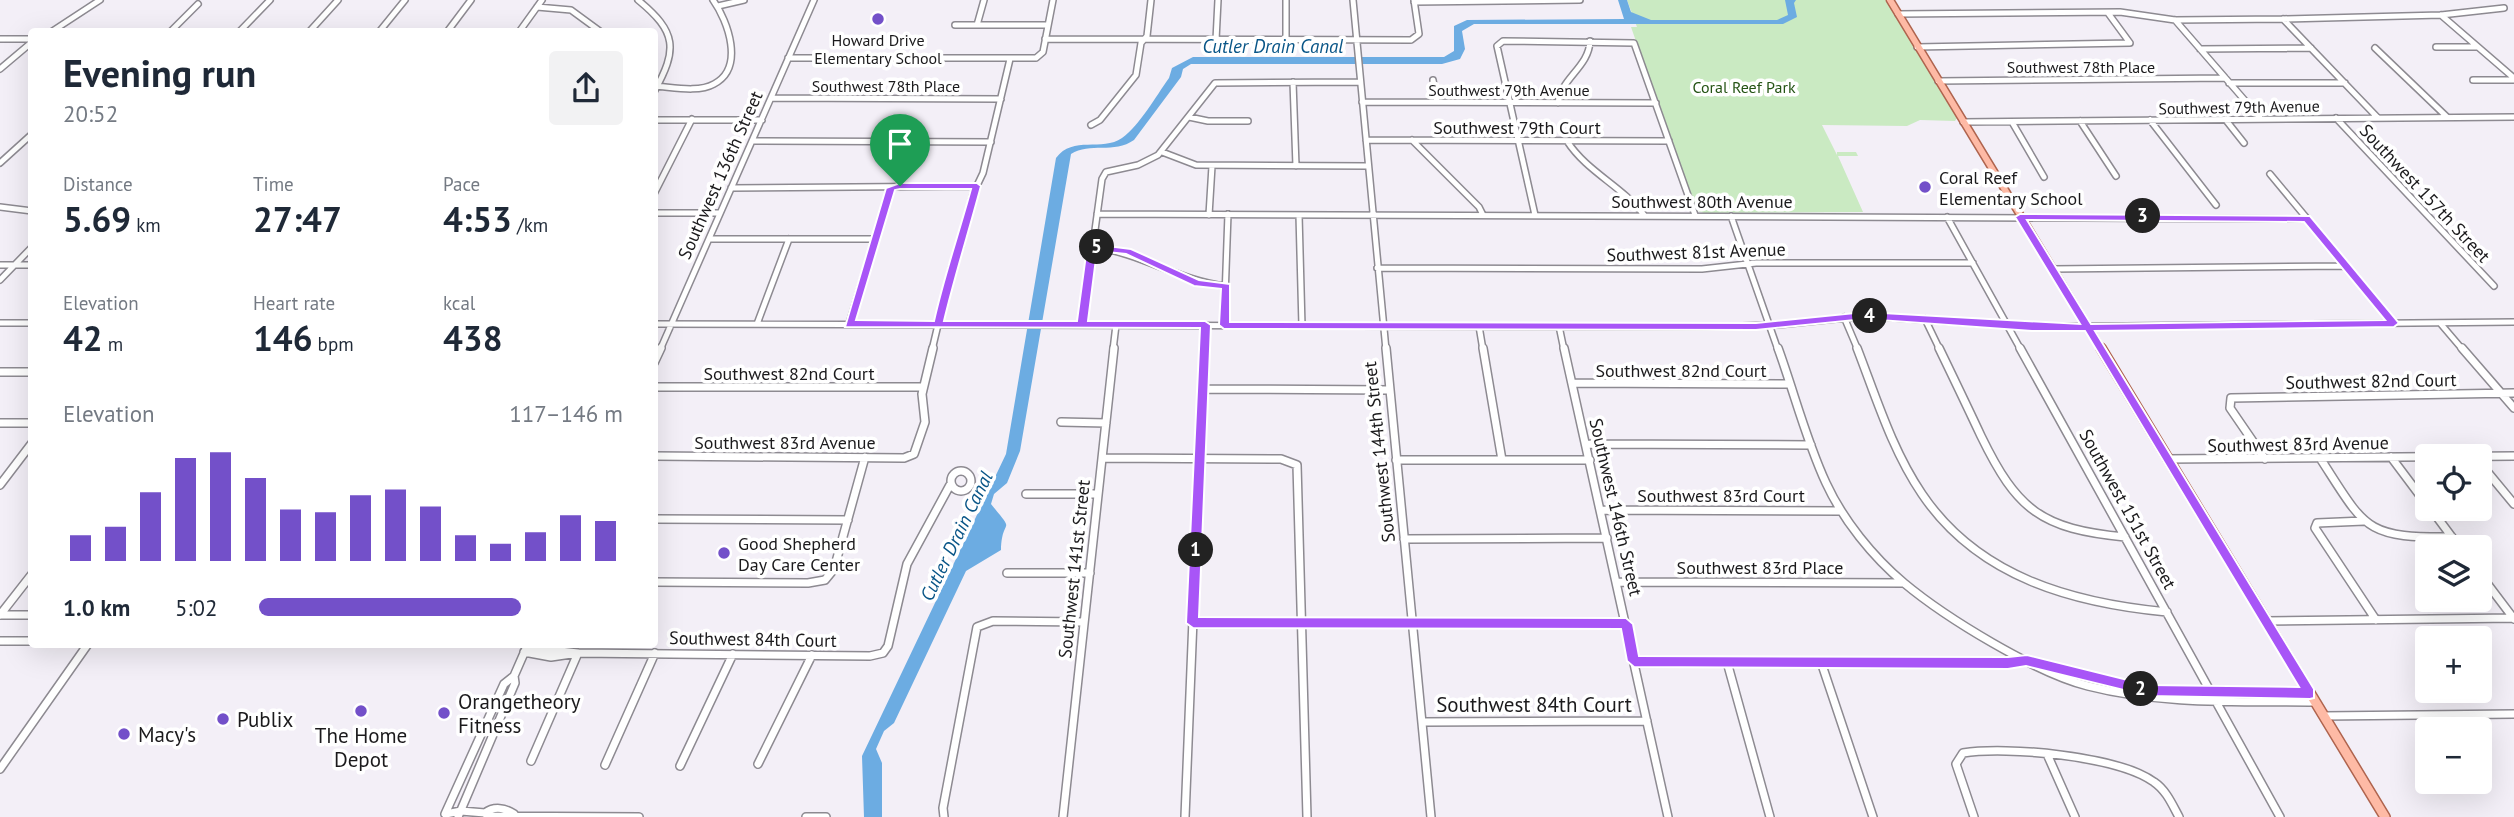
<!DOCTYPE html>
<meta charset="utf-8">
<style>
:root{--surface:#fff;--page:#f2f2f3;--text:#1f2937;--muted:#747a83;--accent:#7350c9}
body{margin:0;font-family:"PT Sans",sans-serif;background:var(--page);color:var(--text);height:100vh;display:flex;flex-direction:column;font-size:26px;white-space:nowrap}
*{box-sizing:border-box;margin:0}
p{font-size:23px;color:var(--muted)}
.icon{flex:none;width:38px;height:38px;fill:none;stroke:currentColor;stroke-width:2;stroke-linecap:round;stroke-linejoin:round}
.map{position:relative;flex:1;overflow:hidden}
.sheet{position:absolute;left:28px;top:28px;width:630px;height:620px;display:flex;flex-direction:column;background:var(--surface);border-radius:7px;box-shadow:0 7px 28px #0002}
.sheet>*{flex:none}
.tools{position:absolute;left:2415px;top:444px;display:grid;gap:14px}
.tools a{display:grid;place-items:center;width:77px;height:77px;border-radius:7px;background:var(--surface);box-shadow:0 7px 28px #0002;font-size:35px}
.pin{position:absolute;display:grid;place-items:center;width:60px;height:60px;color:#fff;margin:-72px -30px;border-radius:50% 50% 50% 0;rotate:-45deg;box-shadow:0 0 7px #0007}
.pin .icon{rotate:45deg}
.km{position:absolute;width:35px;height:35px;margin:-18px;border-radius:50%;background:#222;color:#fff;font-size:19px;line-height:35px;text-align:center}
.round{display:grid;place-items:center;flex:none;width:74px;height:74px;border-radius:7px;background:var(--page)}
.summary{display:flex;align-items:center;justify-content:space-between;height:119px;padding:0 35px}
h1{font-size:38px;font-weight:800;line-height:52px}
.stats{display:grid;grid-template-columns:repeat(3,1fr);gap:10px;height:119px;padding:7px 35px}
.stats div{display:grid;align-content:center}
.stats b{font-size:35px;font-weight:800}
.stats small{font-size:19px;font-weight:400}
.stats p{font-size:19px}
.chart{height:196px;padding:14px 35px}
.chart p{display:flex;justify-content:space-between}
.chart svg{width:100%;height:126px;margin-top:7px;stroke:var(--accent);stroke-width:6}
ul{padding:0 35px;list-style:none;font-size:23px}
li{display:grid;grid-template-columns:112px 84px 1fr;align-items:center;height:52px}
li i{height:18px;border-radius:9px;background:var(--accent)}
.map>svg:first-child{display:block}
.green{fill:#caeac2}
.water{fill:#6cace2}
.lines{fill:none;stroke-linecap:round;stroke-linejoin:round}
.minor-far1-casing{stroke:#8d8a91;stroke-width:8}
.minor-casing{stroke:#8d8a91;stroke-width:10}
.major-far1-casing{stroke:#af644e;stroke-width:9}
.major-casing{stroke:#af644e;stroke-width:12}
.minor-far1{stroke:#fff;stroke-width:5}
.minor{stroke:#fff;stroke-width:7}
.major-far1{stroke:#febaa5;stroke-width:6}
.major{stroke:#febaa5;stroke-width:9}
.route{fill:#a855f7;stroke:#fff;stroke-width:2;fill-rule:evenodd}
.poi-dot{fill:#7350c9;stroke:#fff;stroke-width:2.5}
.labels{text-anchor:middle;dominant-baseline:central;stroke-width:7;stroke-linejoin:round;paint-order:stroke}
.far-poi-label{font-size:16px;fill:#1b1a1c;stroke:#fff}
.far-street-label{font-size:16px;fill:#1b1a1c;stroke:#fff}
.far-park-label{font-size:16px;fill:#255415;stroke:#fff}
.street-label{font-size:18px;fill:#1b1a1c;stroke:#fff}
.poi-label{font-size:18px;fill:#1b1a1c;stroke:#fff;text-anchor:start}
.water-label{font-size:19px;font-style:italic;fill:#095587;stroke:#fff}
.near-poi-label{font-size:21px;fill:#1b1a1c;stroke:#fff;text-anchor:start}
.near-street-label{font-size:21px;fill:#1b1a1c;stroke:#fff}
</style>
<div class="map">
<svg width="2514" height="817" viewBox="0 0 2514 817">
<rect width="100%" height="100%" fill="#f3eff7"/>
<path class="green" d="M 1627,0 L 1886,0 L 1957,118 L 1955,121 L 1920,120 L 1907,126 L 1822,125 L 1837,155 L 1837,152 L 1856,152 L 1858,156 L 1838,156 L 1863,212 L 1704,213 L 1695,210 L 1631,27 L 1637,27 Z"/>
<path class="water" d="M 1618,0 L 1627,0 L 1631,12 L 1651,20 L 1777,20 L 1788,15 L 1785,0 L 1796,0 L 1794,3 L 1797,17 L 1783,24 L 1474,24 L 1462,31 L 1465,49 L 1460,59 L 1442,64 L 1191,64 L 1183,69 L 1181,77 L 1134,140 C 1114,154 1090,142 1071,154 L 1020,451 L 1007,483 L 994,494 L 991,504 C 1017,536 1002,515 1001,550 L 966,571 L 894,723 L 884,731 L 876,749 L 882,763 L 882,817 L 864,817 L 862,756 L 1006,454 L 1056,158 C 1073,135 1102,152 1122,138 C 1140,125 1156,96 1169,78 L 1172,68 L 1193,57 L 1444,57 L 1454,51 L 1454,26 L 1467,20 L 1624,19 Z"/>
<g class="lines">
<defs>
<path id="minor-far1" d="M 638,0 C 677,32 678,49 654,92
M 1286,0 L 1286,40
M 1353,0 L 1386,350
M 1414,2 L 1580,0
M 718,6 L 744,0
M 537,7 L 571,10 L 601,32
M 1898,14 L 2120,12 L 2175,20 L 2283,19 L 2441,15 L 2504,8
M 2441,15 L 2514,78
M 2283,19 L 2378,118
M 2175,20 L 2261,119
M 955,25 L 1048,25
M 977,25 L 984,0
M 51,32 L 100,0
M 170,32 L 198,4
M 239,32 L 270,0
M 309,32 L 338,0
M 379,32 L 405,0
M 447,32 L 471,0
M 519,32 L 542,0
M 0,39 L 32,39
M 1045,39 L 1411,40 L 1419,34 L 1414,0
M 1216,40 L 1218,0
M 1917,47 L 2130,43 L 2108,13
M 2436,47 L 2476,47
M 2375,48 L 2447,117
M 2200,49 L 2311,48
M 788,58 L 1036,58 L 1043,52 L 1053,0
M 0,69 L 32,42
M 1433,80 L 1437,102
M 2473,80 L 2514,80
M 1938,81 L 2225,78
M 1293,82 L 1296,166
M 2229,83 L 2345,83
M 654,86 C 672,87 698,93 714,84 C 745,68 728,21 713,0
M 771,98 L 1001,99
M 1362,102 L 1656,103
M 1558,103 C 1561,78 1589,67 1590,41
M 1189,117 L 1208,121 L 1248,121
M 2336,118 L 2494,286
M 2225,119 L 2244,143
M 654,120 L 762,120
M 2150,120 L 2216,205
M 2080,121 L 2116,176
M 1963,122 L 2514,117
M 2012,122 L 2044,177
M 1091,125 L 1100,120 L 1136,75 L 1141,43 L 1147,36 L 1151,0
M 1366,140 L 1669,141
M 1412,140 L 1479,207 L 1483,215
M 752,141 L 991,142
M 1567,141 C 1587,172 1622,186 1644,215
M 1162,152 L 1196,165 L 1368,166
M 0,163 L 32,134
M 2270,174 L 2394,323
M 731,188 L 977,186
M 654,194 L 692,119
M 0,207 L 32,211
M 654,213 L 720,213
M 1097,214 L 2306,219
M 1209,215 L 1212,166
M 1299,215 L 1302,326
M 1535,215 L 1497,46 L 1503,41 L 1634,43 L 1695,215
M 1731,216 L 1778,350
M 1947,217 L 2021,350
M 709,239 L 875,239
M 1092,247 C 1140,252 1179,281 1226,286
M 0,265 L 32,265
M 1377,268 L 1702,269 L 1756,263 L 1973,263
M 2053,269 L 2346,266
M 0,280 L 32,247
M 1844,317 L 1858,350
M 1925,319 L 1940,350
M 0,323 L 32,323
M 2440,323 L 2463,350
M 654,324 L 1707,327 L 1777,325 L 1865,316 L 2032,327 L 2514,322
M 757,324 L 789,239
M 849,324 L 891,188
M 1082,325 L 1102,179 L 1106,172 L 1138,165 L 1158,155 L 1215,83 L 1360,82
M 1224,325 L 1228,214
M 1479,326 L 1483,350
M 1559,326 L 1564,350
M 660,350 L 814,0
M 932,350 L 952,266 L 960,248 L 973,194 L 983,173 L 1010,59
M 1113,350 L 1116,325
M 1204,350 L 1205,325"/>
<path id="minor" d="M 1386,348 L 1431,817
M 1483,348 L 1502,460
M 1564,348 L 1668,817
M 1778,348 C 1794,392 1806,440 1826,483 C 1843,520 1873,557 1904,583 C 1946,618 2036,673 2088,686 C 2162,705 2239,701 2315,702
M 1857,348 C 1876,397 1892,450 1922,494 C 1978,577 2072,603 2167,612
M 1939,348 C 1953,377 1967,406 1981,436 C 2017,510 2041,529 2125,537
M 2020,348 L 2280,817
M 2462,348 L 2514,408
M 654,363 L 661,348
M 0,372 L 32,372
M 1573,383 L 1789,384
M 654,387 L 923,387
M 1202,389 L 1389,390
M 1061,422 L 1106,423
M 0,423 L 32,423
M 1586,444 L 1811,445
M 654,456 L 904,458 L 914,454 L 925,422 L 922,394 L 933,348
M 2391,457 L 2427,505
M 1102,458 L 1281,459 L 1297,465 L 1307,817
M 2320,458 C 2366,529 2364,538 2452,537
M 2167,459 L 2514,456
M 2265,459 L 2230,408 L 2231,398 L 2514,393
M 1396,460 L 1590,460
M 2480,463 L 2514,504
M951 481a10 10 0 1 1 20 0a10 10 0 1 1-20 0Z
M 0,485 L 32,443
M 1026,494 L 1098,494
M 2431,509 L 2460,548
M 1601,510 L 1841,511
M 654,519 L 848,520
M 2364,521 L 2317,523 L 2315,528 L 2376,620
M 1404,539 L 1607,538
M 1007,573 L 1090,573
M 2480,574 L 2514,619
M 654,582 L 808,583 L 825,580 L 834,569 L 865,457
M 1617,582 L 1904,583
M 0,615 L 32,574
M 0,615 L 32,615
M 2266,621 L 2514,618
M 1193,623 L 1626,624
M 0,641 L 32,641
M 541,649 L 578,653 L 551,657 L 524,652 Z
M 1634,661 L 2008,663 L 2027,660
M 1727,662 L 1770,817
M 1821,662 L 1873,817
M 2040,666 L 2148,690 L 2310,694
M 2324,716 L 2514,714
M 1422,722 L 1647,721
M 2047,754 L 2075,817
M 531,761 L 578,653 L 870,656 L 883,653 L 888,646 L 907,564 L 950,485
M 758,764 L 812,655
M 605,765 L 655,653
M 680,766 L 733,654
M 0,769 L 88,644
M 485,813 C 494,806 505,808 514,814
M 445,814 L 504,684 L 514,676
M 446,814 L 461,811 L 485,813 L 487,816 L 639,817
M 458,817 L 515,683 L 514,676 L 528,644
M 806,817 L 826,817
M 944,817 L 943,808 L 977,627 L 993,621 L 1084,622
M 1063,817 L 1114,348
M 1185,817 L 1204,348
M 1974,817 L 1956,764 L 1963,753 C 2007,746 2118,756 2154,782 C 2166,790 2172,804 2179,817"/>
<path id="major-far1" d="M 1890,0 L 2102,350"/>
<path id="major" d="M 2101,348 L 2385,817"/>
</defs>
<use href="#minor-far1" class="minor-far1-casing"/>
<use href="#minor" class="minor-casing"/>
<use href="#major-far1" class="major-far1-casing"/>
<use href="#major" class="major-casing"/>
<use href="#minor-far1" class="minor-far1"/>
<use href="#minor" class="minor"/>
<use href="#major-far1" class="major-far1"/>
<use href="#major" class="major"/>
</g>
<path class="route" d="M 900,183 L 977,183 L 981,186 C 969,231 955,275 944,321 L 1077,321 L 1087,247 L 1092,244 L 1131,249 L 1199,280 L 1230,284 L 1230,322 L 1756,323 L 1865,312 L 2080,324 L 2015,217 L 2020,214 L 2310,216 L 2399,323 L 2394,327 L 2095,331 L 2314,689 L 2314,698 L 2310,699 L 2148,696 L 2026,666 L 2008,669 L 1634,667 L 1627,661 L 1621,629 L 1193,628 L 1186,623 L 1200,328 L 845,327 L 886,188 ZM 900,189 L 971,189 C 959,233 944,276 934,321 L 856,320 L 895,190 ZM 2027,220 L 2304,222 L 2385,320 L 2091,324 ZM 1097,251 L 1126,254 L 1194,286 L 1221,289 L 1219,325 L 1224,329 L 1756,330 L 1865,319 L 2032,331 L 2085,331 L 2299,687 L 2148,685 L 2027,655 L 2008,657 L 1639,656 L 1633,624 L 1626,618 L 1199,617 L 1211,325 L 1205,321 L 1088,321 Z"/>
<g class="poi-dot">
<circle cx="878" cy="19" r="7"/>
<circle cx="1925" cy="187" r="7"/>
<circle cx="724" cy="553" r="7"/>
<circle cx="361" cy="711" r="7"/>
<circle cx="444" cy="713" r="7"/>
<circle cx="223" cy="719" r="7"/>
<circle cx="124" cy="734" r="7"/>
</g>
<g class="labels">
<g class="far-poi-label">
<text x="878" y="40">Howard Drive<tspan x="878" dy="18">Elementary School</tspan></text>
</g>
<g class="far-street-label">
<text x="2081" y="67">Southwest 78th Place</text>
<text x="886" y="86">Southwest 78th Place</text>
<text x="1509" y="90">Southwest 79th Avenue</text>
<text transform="translate(2239 107) rotate(-1)">Southwest 79th Avenue</text>
</g>
<g class="far-park-label">
<text x="1744" y="87">Coral Reef Park</text>
</g>
<g class="street-label">
<text x="1517" y="127">Southwest 79th Court</text>
<text transform="translate(720 175) rotate(-66)">Southwest 136th Street</text>
<text transform="translate(2425 193) rotate(47)">Southwest 157th Street</text>
<text x="1702" y="201">Southwest 80th Avenue</text>
<text transform="translate(1696 252) rotate(-2)">Southwest 81st Avenue</text>
<text x="1681" y="370">Southwest 82nd Court</text>
<text x="789" y="373">Southwest 82nd Court</text>
<text transform="translate(2371 381) rotate(-1)">Southwest 82nd Court</text>
<text x="785" y="442">Southwest 83rd Avenue</text>
<text transform="translate(2298 444) rotate(-1)">Southwest 83rd Avenue</text>
<text transform="translate(1379 452) rotate(-96)">Southwest 144th Street</text>
<text x="1721" y="495">Southwest 83rd Court</text>
<text transform="translate(1616 507) rotate(77)">Southwest 146th Street</text>
<text transform="translate(2128 509) rotate(61)">Southwest 151st Street</text>
<text x="1760" y="567">Southwest 83rd Place</text>
<text transform="translate(1074 569) rotate(-84)">Southwest 141st Street</text>
<text transform="translate(753 639) rotate(1)">Southwest 84th Court</text>
</g>
<g class="poi-label">
<text x="1939" y="177">Coral Reef<tspan x="1939" dy="21">Elementary School</tspan></text>
<text x="738" y="543">Good Shepherd<tspan x="738" dy="21">Day Care Center</tspan></text>
</g>
<g class="water-label">
<text x="1273" y="46">Cutler Drain Canal</text>
<text transform="translate(956 536) rotate(-64)">Cutler Drain Canal</text>
</g>
<g class="near-poi-label">
<text x="458" y="701">Orangetheory<tspan x="458" dy="24">Fitness</tspan></text>
<text x="237" y="719">Publix</text>
<text x="138" y="734">Macy's</text>
<text x="361" y="735" text-anchor="middle">The Home<tspan x="361" dy="24">Depot</tspan></text>
</g>
<g class="near-street-label">
<text x="1534" y="704">Southwest 84th Court</text>
</g>
</g>
</svg>
<div class="tools">
<a><svg class="icon" aria-label="locate" viewBox="0 0 24 24"><circle cx="12" cy="12" r="6"/><path d="M12 2v4M12 18v4M2 12h4M18 12h4"/></svg></a>
<a><svg class="icon" aria-label="layers" viewBox="0 0 24 24"><path d="M12 4l9 5-9 5-9-5zM3 14l9 5 9-5"/></svg></a>
<a>+</a>
<a>−</a>
</div>
<div class="pin" style="left:900px;top:186px;background:#1e9e55"><svg class="icon" aria-label="arrive" viewBox="0 0 24 24"><path d="M6 21V4h12l-3 4 3 4H6"/></svg></div>
<b class="km" style="left:1196px;top:550px">1</b>
<b class="km" style="left:2141px;top:689px">2</b>
<b class="km" style="left:2143px;top:216px">3</b>
<b class="km" style="left:1870px;top:316px">4</b>
<b class="km" style="left:1097px;top:247px">5</b>
<section class="sheet">
<div class="summary"><div><h1>Evening run</h1><p>20:52</p></div><a class="round"><svg class="icon" aria-label="share" viewBox="0 0 24 24"><path d="M12 15V3M7 8l5-5 5 5M5 13v7h14v-7"/></svg></a></div>
<div class="stats">
<div><p>Distance</p><b>5.69<small> km</small></b></div>
<div><p>Time</p><b>27:47</b></div>
<div><p>Pace</p><b>4:53<small> /km</small></b></div>
</div>
<div class="stats">
<div><p>Elevation</p><b>42<small> m</small></b></div>
<div><p>Heart rate</p><b>146<small> bpm</small></b></div>
<div><p>kcal</p><b>438</b></div>
</div>
<div class="chart"><p><span>Elevation</span>117–146 m</p>
<svg viewBox="0 0 160 44" preserveAspectRatio="none"><path d="M5 44V35M15 44V32M25 44V20M35 44V8M45 44V6M55 44V15M65 44V26M75 44V27M85 44V21M95 44V19M105 44V25M115 44V35M125 44V38M135 44V34M145 44V28M155 44V30"/></svg>
</div>
<ul>
<li><b>1.0 km</b>5:02<i style="width:72%"></i></li>
</ul>
</section>
</div>
